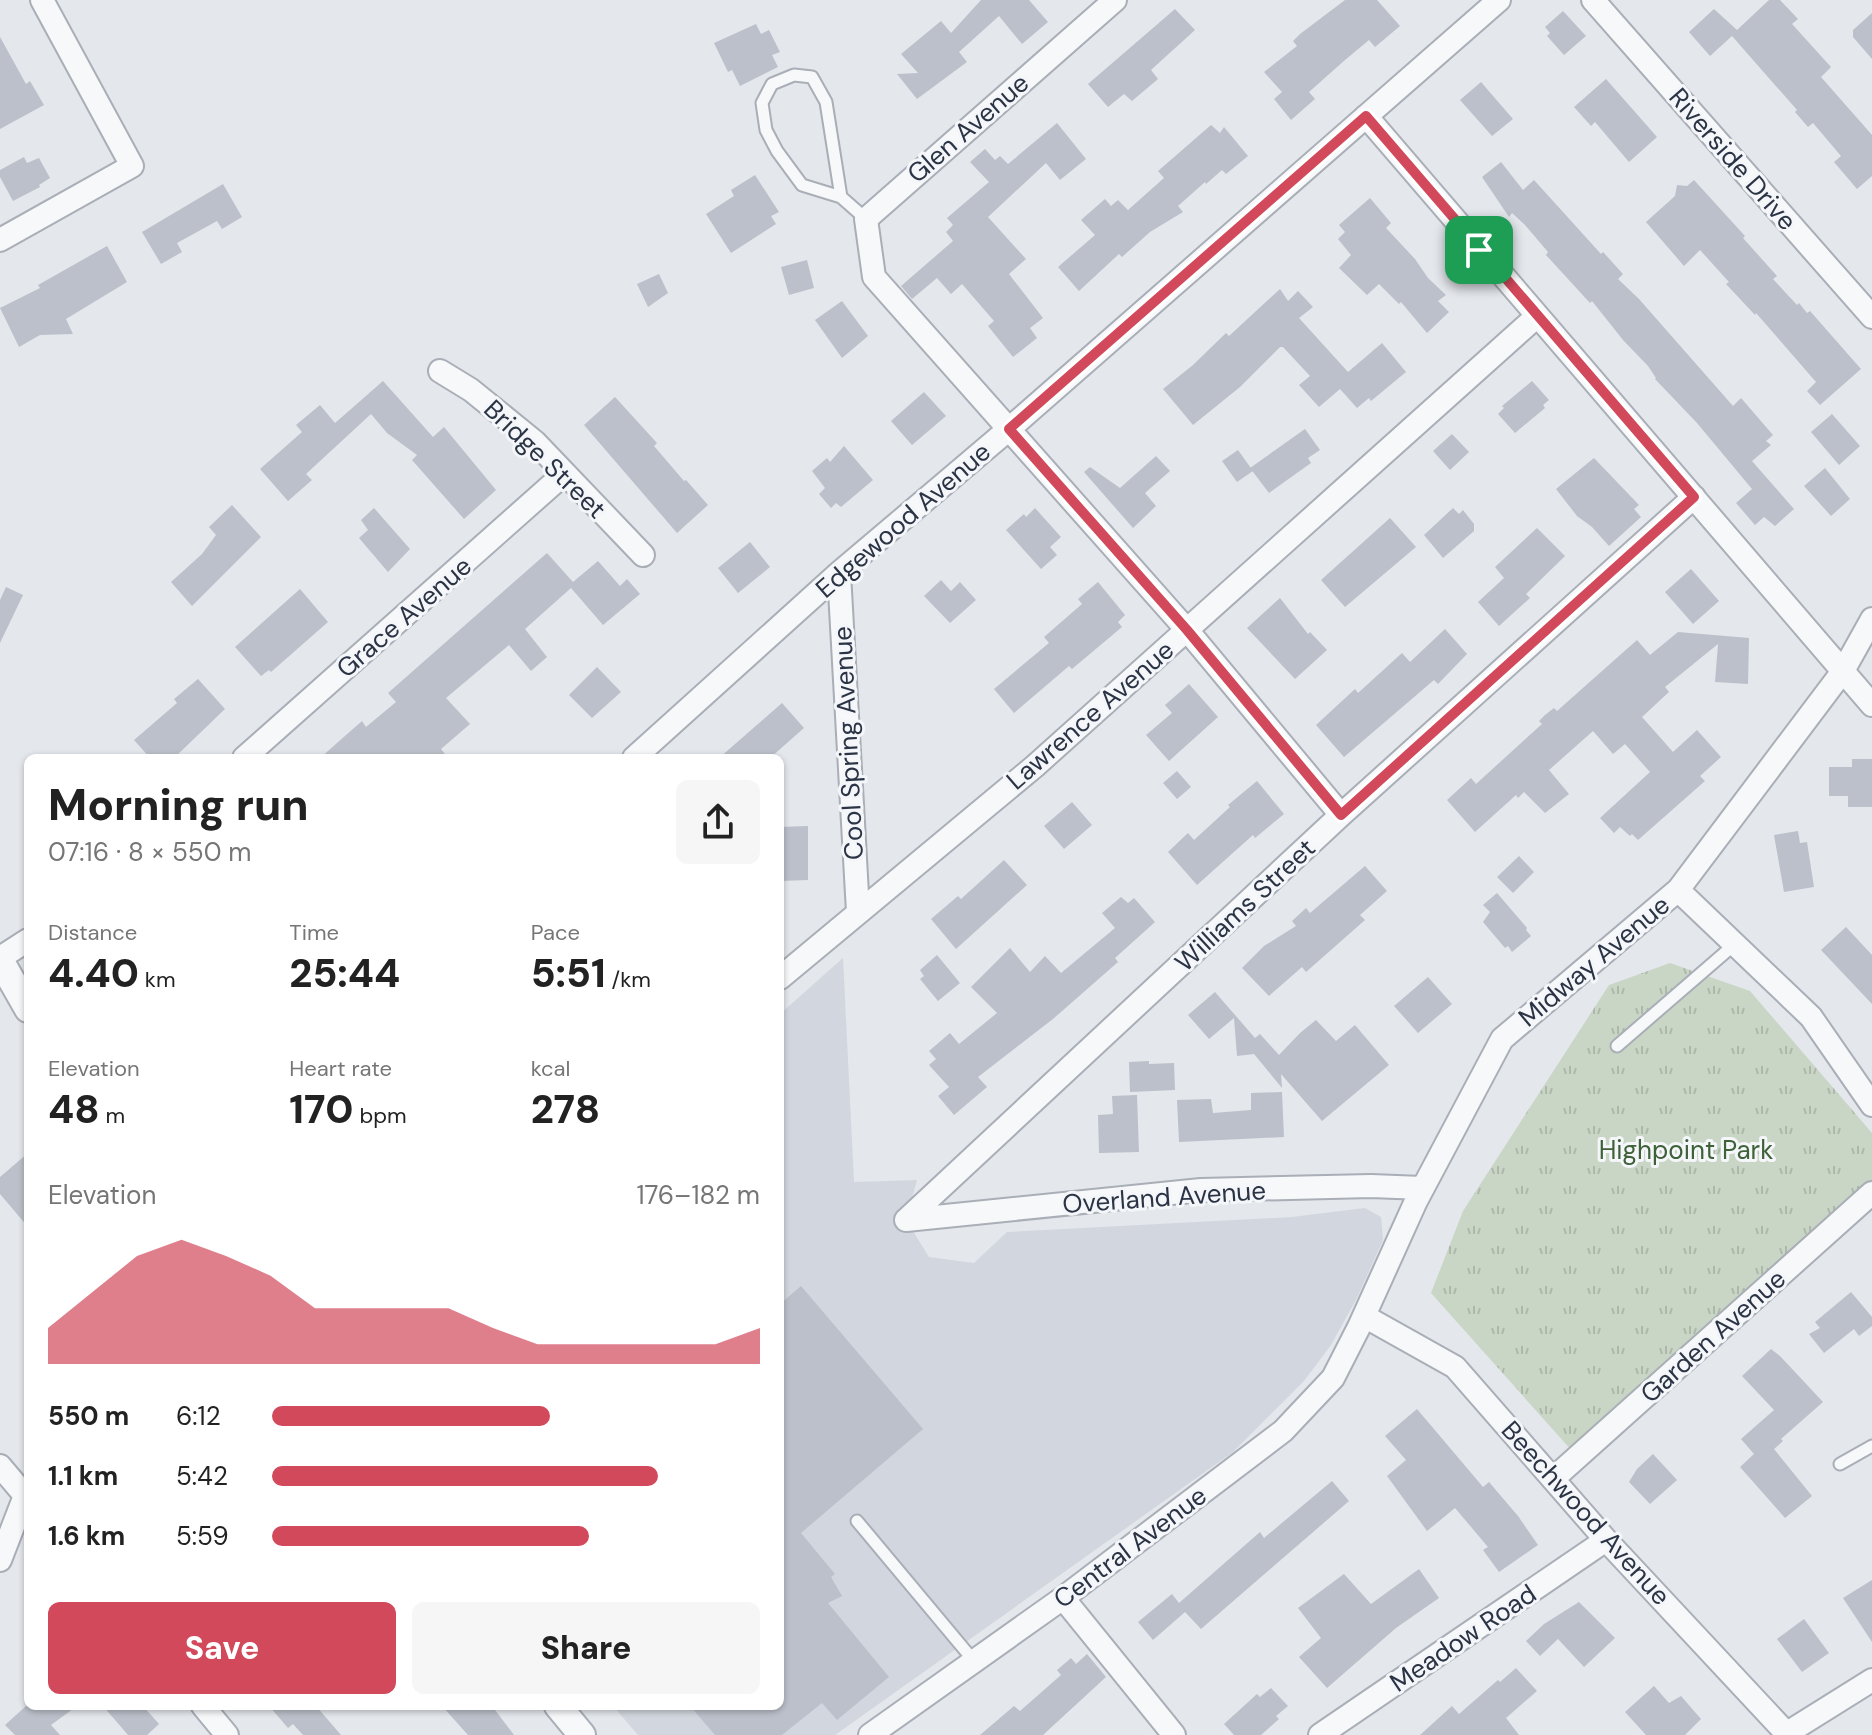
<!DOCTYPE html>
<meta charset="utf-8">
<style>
:root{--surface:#fff;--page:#f6f6f6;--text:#222;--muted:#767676;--accent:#d1495b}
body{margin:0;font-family:"DM Sans",sans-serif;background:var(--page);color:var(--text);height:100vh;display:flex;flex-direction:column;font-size:30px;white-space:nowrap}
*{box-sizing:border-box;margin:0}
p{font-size:26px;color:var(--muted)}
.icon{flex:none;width:44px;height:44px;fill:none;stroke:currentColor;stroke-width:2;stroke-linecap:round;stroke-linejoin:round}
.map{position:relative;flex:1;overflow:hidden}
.drawer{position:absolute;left:24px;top:754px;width:760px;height:956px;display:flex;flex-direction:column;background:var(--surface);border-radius:12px;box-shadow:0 2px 6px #0004}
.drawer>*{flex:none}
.pin{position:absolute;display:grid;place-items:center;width:68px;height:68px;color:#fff;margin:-34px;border-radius:16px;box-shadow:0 4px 12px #0006}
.round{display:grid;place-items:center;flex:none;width:84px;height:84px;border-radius:12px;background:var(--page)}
.overview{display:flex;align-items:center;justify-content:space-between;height:136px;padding:0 24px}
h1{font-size:44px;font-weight:800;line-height:60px}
.stats{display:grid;grid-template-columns:repeat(3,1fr);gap:12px;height:136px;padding:8px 24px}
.stats div{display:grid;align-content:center}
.stats b{font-size:40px;font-weight:800}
.stats small{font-size:22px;font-weight:400}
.stats p{font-size:22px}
.chart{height:224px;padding:16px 24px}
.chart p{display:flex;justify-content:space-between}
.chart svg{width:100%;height:144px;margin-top:8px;fill:var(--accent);opacity:.7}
.primary-button{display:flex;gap:16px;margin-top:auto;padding:16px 24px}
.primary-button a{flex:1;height:92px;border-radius:12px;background:var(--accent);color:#fff;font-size:32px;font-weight:800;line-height:92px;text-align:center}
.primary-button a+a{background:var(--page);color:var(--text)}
ul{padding:0 24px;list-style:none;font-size:26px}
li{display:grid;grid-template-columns:128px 96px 1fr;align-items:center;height:60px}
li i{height:20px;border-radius:10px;background:var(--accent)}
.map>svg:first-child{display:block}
.built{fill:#d2d6de}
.grass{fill:url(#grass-tufts)}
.building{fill:#bbc0ca}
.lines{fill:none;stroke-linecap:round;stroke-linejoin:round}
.service-casing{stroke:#a9aeb7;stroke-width:15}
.minor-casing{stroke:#a9aeb7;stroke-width:26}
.tertiary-casing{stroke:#a9aeb7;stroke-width:30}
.service{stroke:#f7f8fa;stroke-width:11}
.minor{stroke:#f7f8fa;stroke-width:22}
.tertiary{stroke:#f7f8fa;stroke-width:26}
.route-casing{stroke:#fff;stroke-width:16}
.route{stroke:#d1495b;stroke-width:10}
.labels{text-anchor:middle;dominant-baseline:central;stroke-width:6;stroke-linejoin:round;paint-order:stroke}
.street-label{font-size:26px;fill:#2b3445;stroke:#f4f6f9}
.park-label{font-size:26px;fill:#3f6138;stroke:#f4f6f9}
</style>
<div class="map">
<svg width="1872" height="1735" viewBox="0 0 1872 1735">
<defs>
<pattern id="grass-tufts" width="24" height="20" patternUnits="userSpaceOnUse" patternTransform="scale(2)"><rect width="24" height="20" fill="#c9d6c5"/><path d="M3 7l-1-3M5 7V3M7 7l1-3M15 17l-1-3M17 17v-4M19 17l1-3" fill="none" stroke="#adb8ab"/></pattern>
</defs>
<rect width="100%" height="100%" fill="#e4e7ec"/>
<path class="built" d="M 843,958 L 854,1182 L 917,1180 L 906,1220 L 929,1257 L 974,1263 L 1007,1232 L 1292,1217 L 1365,1208 L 1381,1217 L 1383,1240 L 1357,1298 L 1331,1345 L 1304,1381 L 1233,1452 L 835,1735 L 638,1735 L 613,1706 L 780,1706 L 780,1014 Z"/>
<path class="grass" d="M 1670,963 L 1750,991 L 1872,1133 L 1872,1190 L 1573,1452 L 1431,1293 L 1463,1211 L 1609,985 Z"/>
<path class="building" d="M 981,0 L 1029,0 L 1048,22 L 1022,44 L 999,16 L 959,52 L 967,62 L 917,99 L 897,74 L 918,73 L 901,54 L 941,21 L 951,33 Z
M 1345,0 L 1377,0 L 1400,26 L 1375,47 L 1369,40 L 1345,60 L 1309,92 L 1315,99 L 1291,120 L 1274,99 L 1282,92 L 1264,72 L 1297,46 L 1293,41 L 1300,34 Z
M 1769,0 L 1780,0 L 1798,19 L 1792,24 L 1831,67 L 1821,77 L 1872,135 L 1872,176 L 1857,189 L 1834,162 L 1841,156 L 1813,123 L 1808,127 L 1795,112 L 1797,110 L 1732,36 L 1710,56 L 1689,32 L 1714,9 L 1737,30 Z
M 1175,9 L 1195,30 L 1151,70 L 1158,79 L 1132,101 L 1124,94 L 1108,107 L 1088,84 Z
M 1563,11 L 1586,36 L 1564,55 L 1547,36 L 1550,33 L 1545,27 Z
M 1872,13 L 1872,59 L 1853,37 L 1853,30 Z
M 756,24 L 761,34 L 769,30 L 780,52 L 772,55 L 778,67 L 740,86 L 732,70 L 728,72 L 714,43 Z
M 0,37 L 26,84 L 30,81 L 44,105 L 0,129 Z
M 1606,79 L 1657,137 L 1629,162 L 1595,122 L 1591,126 L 1574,107 Z
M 1481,82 L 1513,119 L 1492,136 L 1460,100 Z
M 1057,123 L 1086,159 L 1060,180 L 1046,163 L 988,217 L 1026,259 L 1009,274 L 1043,318 L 1030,328 L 1037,338 L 1013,357 L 988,326 L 994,321 L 962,284 L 951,294 L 937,278 L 912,299 L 901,286 L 953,241 L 946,232 L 953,225 L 947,218 L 989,182 L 970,162 L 985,149 L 995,160 L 1000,156 L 1008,164 Z
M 1211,125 L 1220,133 L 1224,127 L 1248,156 L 1226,174 L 1222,170 L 1206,184 L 1205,182 L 1178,206 L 1183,212 L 1150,232 L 1122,257 L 1119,254 L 1079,291 L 1058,267 L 1095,235 L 1081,220 L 1105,199 L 1111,206 L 1118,200 L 1128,210 L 1164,178 L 1158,171 Z
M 24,157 L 27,163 L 39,158 L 50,178 L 39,185 L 40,187 L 13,201 L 0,177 L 0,170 Z
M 1501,162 L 1523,190 L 1534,180 L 1601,254 L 1603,252 L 1623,274 L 1618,279 L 1639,299 L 1733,406 L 1741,398 L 1773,435 L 1766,441 L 1771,445 L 1752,461 L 1794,509 L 1775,526 L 1764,517 L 1755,525 L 1736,503 L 1752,489 L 1697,423 L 1655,379 L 1656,378 L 1648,366 L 1623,340 L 1592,301 L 1590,303 L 1546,255 L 1548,252 L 1525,225 L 1512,213 L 1509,217 L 1482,177 Z
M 755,175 L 779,212 L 771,216 L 776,224 L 731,253 L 706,214 L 734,196 L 731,190 Z
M 1694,180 L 1745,236 L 1743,238 L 1777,276 L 1773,279 L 1797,305 L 1799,303 L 1807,313 L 1810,311 L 1861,369 L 1820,405 L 1807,391 L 1816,382 L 1756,313 L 1755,315 L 1726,284 L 1729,282 L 1700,250 L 1684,266 L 1646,222 L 1675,196 L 1677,185 L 1687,186 Z
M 223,184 L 242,217 L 222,229 L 217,221 L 177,243 L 182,252 L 161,264 L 142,232 Z
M 1370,198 L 1391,223 L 1386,228 L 1415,259 L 1428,278 L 1446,295 L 1438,301 L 1449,312 L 1427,333 L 1401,302 L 1399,304 L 1379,284 L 1367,295 L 1339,268 L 1351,255 L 1338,239 L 1345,232 L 1339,225 Z
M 107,246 L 127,282 L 66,319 L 73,334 L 40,335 L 19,347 L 0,308 L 40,288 L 38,285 Z
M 807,260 L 814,288 L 789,295 L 781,267 Z
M 659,274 L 668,293 L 648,307 L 637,284 Z
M 1280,289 L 1288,301 L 1298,291 L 1313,307 L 1299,318 L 1348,372 L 1382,343 L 1406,372 L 1371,401 L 1369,398 L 1357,408 L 1340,389 L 1319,407 L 1299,385 L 1310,376 L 1283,347 L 1280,347 L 1240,387 L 1193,425 L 1163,389 L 1193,365 L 1226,333 L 1229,336 Z
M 842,301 L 868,336 L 842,358 L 815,320 Z
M 383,381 L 433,437 L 444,427 L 496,490 L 464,519 L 412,460 L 417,455 L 387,433 L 371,414 L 306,474 L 312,480 L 288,501 L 260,469 L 302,432 L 296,425 L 320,405 L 335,423 Z
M 1532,381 L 1549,400 L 1543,405 L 1545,408 L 1515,433 L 1498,414 L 1504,408 L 1502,406 Z
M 924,392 L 946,416 L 912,445 L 891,421 Z
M 615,397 L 657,443 L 654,446 L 684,481 L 686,480 L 708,505 L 677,533 L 584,425 Z
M 1832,414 L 1860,446 L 1839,465 L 1811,432 Z
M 1305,429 L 1320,450 L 1308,458 L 1311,463 L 1269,493 L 1250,468 Z
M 1452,434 L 1469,452 L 1450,470 L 1433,451 Z
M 844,446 L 873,480 L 841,507 L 836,503 L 831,508 L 819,494 L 825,488 L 812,471 L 827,458 L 830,462 Z
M 1238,450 L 1253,471 L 1237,482 L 1222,461 Z
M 1156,456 L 1170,471 L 1145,493 L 1156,506 L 1133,528 L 1084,472 L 1090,467 L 1120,488 Z
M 1594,458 L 1639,505 L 1634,509 L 1641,517 L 1609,546 L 1592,527 L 1577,516 L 1556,489 Z
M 1825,468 L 1850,499 L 1831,516 L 1804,486 Z
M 232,505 L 261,537 L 192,606 L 171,582 L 202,554 L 216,535 L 209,527 Z
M 374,508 L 410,549 L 388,572 L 359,538 L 368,530 L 361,520 Z
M 1035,508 L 1061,537 L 1050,547 L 1057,555 L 1041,569 L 1006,530 L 1024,514 L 1026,517 Z
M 1453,508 L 1459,514 L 1463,510 L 1474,524 L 1474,531 L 1443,558 L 1424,535 Z
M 1390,518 L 1416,547 L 1345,607 L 1321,580 Z
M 1537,528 L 1565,556 L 1526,594 L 1530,598 L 1499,626 L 1478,602 L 1504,578 L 1495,567 Z
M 750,542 L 770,567 L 738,593 L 718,568 Z
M 547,553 L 573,582 L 598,561 L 620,586 L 627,579 L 640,594 L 603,625 L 571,588 L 525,629 L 547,657 L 531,671 L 509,645 L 446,698 L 470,724 L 441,749 L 448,758 L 320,758 L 362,721 L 366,727 L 396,702 L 388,693 Z
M 1691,569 L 1719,601 L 1693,624 L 1665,592 Z
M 941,580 L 951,591 L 960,582 L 976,600 L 950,623 L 924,596 Z
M 1098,582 L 1125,615 L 1118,622 L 1122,627 L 1072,669 L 1069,666 L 1014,713 L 994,689 L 1049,643 L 1044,637 L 1082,604 L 1078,599 Z
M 6,587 L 23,595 L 0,643 L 0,600 Z
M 300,589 L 328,622 L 271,672 L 269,670 L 261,676 L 235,647 Z
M 1280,598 L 1308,634 L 1310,632 L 1327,650 L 1295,679 L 1247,628 Z
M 1445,629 L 1467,654 L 1438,684 L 1434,680 L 1344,757 L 1316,725 L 1355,689 L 1358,693 L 1402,653 L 1410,662 Z
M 1678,632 L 1749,638 L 1748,684 L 1715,682 L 1718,644 L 1665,687 L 1669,692 L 1642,717 L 1673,752 L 1697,730 L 1721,757 L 1700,776 L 1705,781 L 1638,840 L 1632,834 L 1630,836 L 1620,827 L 1614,833 L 1600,818 L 1650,772 L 1625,744 L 1613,754 L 1593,731 L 1549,770 L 1569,794 L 1545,813 L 1524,792 L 1518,798 L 1516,795 L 1475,832 L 1447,800 L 1471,778 L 1476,784 L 1542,724 L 1539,721 L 1545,715 L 1554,708 L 1557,711 L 1637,640 L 1650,655 Z
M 597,667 L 621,692 L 592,718 L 569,695 Z
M 198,679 L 225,709 L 174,758 L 150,758 L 134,740 L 177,703 L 174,699 Z
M 1189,684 L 1218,717 L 1169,761 L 1146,735 L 1172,713 L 1165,705 Z
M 782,703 L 804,728 L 770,758 L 719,758 Z
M 1852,759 L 1872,759 L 1872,807 L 1848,807 L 1848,796 L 1829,796 L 1829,767 L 1852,767 Z
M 1177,771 L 1191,787 L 1177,799 L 1163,783 Z
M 1257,781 L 1284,814 L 1255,838 L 1253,835 L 1197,885 L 1168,852 L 1188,833 L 1194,840 L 1230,807 L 1228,805 Z
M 1072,802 L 1092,825 L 1064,849 L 1044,826 Z
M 808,826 L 808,880 L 780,881 L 780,827 Z
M 1798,831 L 1800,843 L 1807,842 L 1814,887 L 1784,892 L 1774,835 Z
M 1519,856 L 1534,872 L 1513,893 L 1497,877 Z
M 1004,860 L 1027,885 L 956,949 L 931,919 L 958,896 L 961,899 Z
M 1365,866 L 1387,891 L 1360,915 L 1365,920 L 1306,972 L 1302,967 L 1269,996 L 1242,968 L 1264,946 L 1296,926 L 1292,921 L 1306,908 L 1310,913 Z
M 1497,893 L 1527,928 L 1526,930 L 1531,936 L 1512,952 L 1508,946 L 1505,948 L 1483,922 L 1490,912 L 1483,905 Z
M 1121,897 L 1128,903 L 1134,898 L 1155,922 L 1115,958 L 1118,962 L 1053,1019 L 978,1077 L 987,1087 L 954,1115 L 938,1096 L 949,1087 L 929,1065 L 936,1059 L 929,1051 L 950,1033 L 959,1044 L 997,1013 L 971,987 L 1010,948 L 1030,972 L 1045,956 L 1061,973 L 1115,928 L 1102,913 Z
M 1846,927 L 1872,955 L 1872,1004 L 1821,950 Z
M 937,955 L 960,983 L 938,1001 L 920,979 L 924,976 L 920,970 Z
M 1428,977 L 1452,1004 L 1418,1033 L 1394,1006 Z
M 1215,992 L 1255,1038 L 1260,1034 L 1279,1055 L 1300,1033 L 1316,1020 L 1336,1041 L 1355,1025 L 1389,1065 L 1322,1121 L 1281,1074 L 1282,1088 L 1254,1054 L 1237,1056 L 1234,1018 L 1209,1039 L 1188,1015 Z
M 1149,1061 L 1149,1064 L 1174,1063 L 1175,1090 L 1130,1092 L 1129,1062 Z
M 1282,1092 L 1284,1137 L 1179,1142 L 1177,1100 L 1211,1099 L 1213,1113 L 1251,1110 L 1251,1093 Z
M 1137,1095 L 1139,1152 L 1099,1153 L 1098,1115 L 1113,1114 L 1112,1096 Z
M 28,1153 L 28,1227 L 0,1194 L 0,1177 Z
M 801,1286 L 923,1429 L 801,1533 L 835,1574 L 831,1577 L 842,1596 L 828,1603 L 889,1677 L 837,1720 L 822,1703 L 782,1735 L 715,1735 L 690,1706 L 780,1706 L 780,1304 Z
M 1851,1292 L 1872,1317 L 1872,1326 L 1859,1336 L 1854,1329 L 1824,1353 L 1809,1334 L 1820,1328 L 1815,1322 Z
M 1771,1349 L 1780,1356 L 1823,1402 L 1781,1439 L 1783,1441 L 1774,1449 L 1812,1496 L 1785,1518 L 1740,1467 L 1754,1454 L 1741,1439 L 1774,1410 L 1742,1376 Z
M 1417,1409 L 1483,1487 L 1489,1482 L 1518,1516 L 1538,1545 L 1499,1572 L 1483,1550 L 1488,1547 L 1455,1508 L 1427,1531 L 1387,1476 L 1406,1460 L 1385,1436 Z
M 1653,1454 L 1677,1480 L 1650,1504 L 1629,1482 L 1637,1469 Z
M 1332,1481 L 1349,1501 L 1201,1629 L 1185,1612 L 1153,1640 L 1138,1622 L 1172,1594 L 1179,1603 L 1260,1532 L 1264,1538 Z
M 1419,1569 L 1439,1598 L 1396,1628 L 1327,1688 L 1299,1657 L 1321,1638 L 1298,1608 L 1344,1574 L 1371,1604 Z
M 1872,1580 L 1872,1642 L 1843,1598 Z
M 1579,1602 L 1615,1638 L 1584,1667 L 1558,1639 L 1540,1656 L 1526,1641 L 1544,1624 Z
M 1804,1619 L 1829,1653 L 1802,1672 L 1777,1639 Z
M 1087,1654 L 1106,1677 L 1043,1735 L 980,1735 L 1014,1706 L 1020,1711 L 1061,1675 L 1057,1670 L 1071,1658 L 1076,1664 Z
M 1516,1668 L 1537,1691 L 1506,1718 L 1519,1735 L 1420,1735 L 1452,1706 L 1459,1714 L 1498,1680 L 1500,1682 Z
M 1654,1686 L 1669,1703 L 1681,1696 L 1701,1719 L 1685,1735 L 1646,1735 L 1625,1712 Z
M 1271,1688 L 1288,1706 L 1276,1716 L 1279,1719 L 1261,1735 L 1234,1735 L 1224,1724 L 1257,1694 L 1260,1697 Z
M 26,1706 L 77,1706 L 51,1725 L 60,1735 L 15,1735 L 5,1725 Z
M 103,1706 L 143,1706 L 159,1724 L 147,1735 L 128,1735 Z
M 269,1706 L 316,1706 L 341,1735 L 303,1735 L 293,1724 L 288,1728 Z
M 442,1706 L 492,1706 L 514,1735 L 468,1735 Z"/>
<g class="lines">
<defs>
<path id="service" d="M 841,197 L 802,185 L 777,151 L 766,130 L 762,103 L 772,84 L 794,75 L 812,77 L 826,102 L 841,197 L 866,219
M 1617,1046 L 1735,944
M 1840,1464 L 1872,1446
M 857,1521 L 974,1661"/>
<path id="minor" d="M 1115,0 L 866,219 L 874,277 L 1187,630 L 1341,815
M 1593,0 L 1872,317
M 1366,116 L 1872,705
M 0,240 L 132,166 L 42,0
M 440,371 L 471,390 L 535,442 L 643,555
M 839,573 L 858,912
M 244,758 L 564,474
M 634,758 L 839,573 L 1009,429 L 1499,0
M 1678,890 L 1811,1017 L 1872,1105
M 0,958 L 28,940
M 780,978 L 1035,766 L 1536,317
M 906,1220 L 1341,815 L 1694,497
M 906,1220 L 1201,1190 L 1371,1186 L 1422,1188
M 1364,1316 L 1455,1367 L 1606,1540 L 1788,1735
M 0,1466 L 28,1499
M 1554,1478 L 1872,1193
M 0,1560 L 28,1488
M 1063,1598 L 1174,1735
M 203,1706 L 227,1735
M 870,1735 L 1063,1598 L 1283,1431 L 1333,1378 L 1359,1327 L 1416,1201 L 1502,1039 L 1678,890 L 1843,671 L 1872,619
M 1320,1735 L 1606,1540
M 1784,1735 L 1872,1680"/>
<path id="tertiary" d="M 0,960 L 28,1009
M 558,1706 L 582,1735"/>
</defs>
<use href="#service" class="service-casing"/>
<use href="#minor" class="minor-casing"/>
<use href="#tertiary" class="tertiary-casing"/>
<use href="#service" class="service"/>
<use href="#minor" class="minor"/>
<use href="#tertiary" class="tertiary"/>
</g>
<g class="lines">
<defs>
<path id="route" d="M 1366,116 L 1694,497 L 1341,815 L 1187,630 L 1009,429 Z"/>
</defs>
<use href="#route" class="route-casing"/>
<use href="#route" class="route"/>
</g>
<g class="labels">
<g class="street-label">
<text transform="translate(968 128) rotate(-41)">Glen Avenue</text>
<text transform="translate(1733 159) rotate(49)">Riverside Drive</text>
<text transform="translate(545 459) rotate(44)">Bridge Street</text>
<text transform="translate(903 520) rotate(-41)">Edgewood Avenue</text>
<text transform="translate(404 617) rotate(-41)">Grace Avenue</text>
<text transform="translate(1090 715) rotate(-41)">Lawrence Avenue</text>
<text transform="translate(848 743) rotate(-93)">Cool Spring Avenue</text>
<text transform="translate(1245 905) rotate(-43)">Williams Street</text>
<text transform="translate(1594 961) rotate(-40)">Midway Avenue</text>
<text transform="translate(1164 1197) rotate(-4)">Overland Avenue</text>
<text transform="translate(1713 1336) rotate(-42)">Garden Avenue</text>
<text transform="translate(1586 1513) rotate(48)">Beechwood Avenue</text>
<text transform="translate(1130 1547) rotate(-37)">Central Avenue</text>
<text transform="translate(1463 1638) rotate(-34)">Meadow Road</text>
</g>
<g class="park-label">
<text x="1686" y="1150">Highpoint Park</text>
</g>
</g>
</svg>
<div class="pin" style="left:1479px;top:250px;background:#1e9e55"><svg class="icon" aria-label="arrive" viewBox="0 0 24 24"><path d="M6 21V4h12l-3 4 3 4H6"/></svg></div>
<section class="drawer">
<div class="overview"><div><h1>Morning run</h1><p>07:16 · 8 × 550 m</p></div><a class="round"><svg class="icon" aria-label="share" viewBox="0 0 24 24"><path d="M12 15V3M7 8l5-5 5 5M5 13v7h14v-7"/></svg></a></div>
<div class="stats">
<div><p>Distance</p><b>4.40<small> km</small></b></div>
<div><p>Time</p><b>25:44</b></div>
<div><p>Pace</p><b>5:51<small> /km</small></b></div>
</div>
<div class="stats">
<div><p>Elevation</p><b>48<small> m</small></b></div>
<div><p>Heart rate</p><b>170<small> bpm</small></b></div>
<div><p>kcal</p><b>278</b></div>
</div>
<div class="chart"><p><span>Elevation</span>176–182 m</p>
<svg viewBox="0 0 160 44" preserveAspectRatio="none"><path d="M0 44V33L10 22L20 11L30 6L40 11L50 17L60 27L70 27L80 27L90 27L100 33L110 38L120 38L130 38L140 38L150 38L160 33V44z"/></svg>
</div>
<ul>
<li><b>550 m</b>6:12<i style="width:57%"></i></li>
<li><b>1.1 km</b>5:42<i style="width:79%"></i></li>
<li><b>1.6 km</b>5:59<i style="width:65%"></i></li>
</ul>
<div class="primary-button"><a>Save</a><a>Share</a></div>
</section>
</div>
